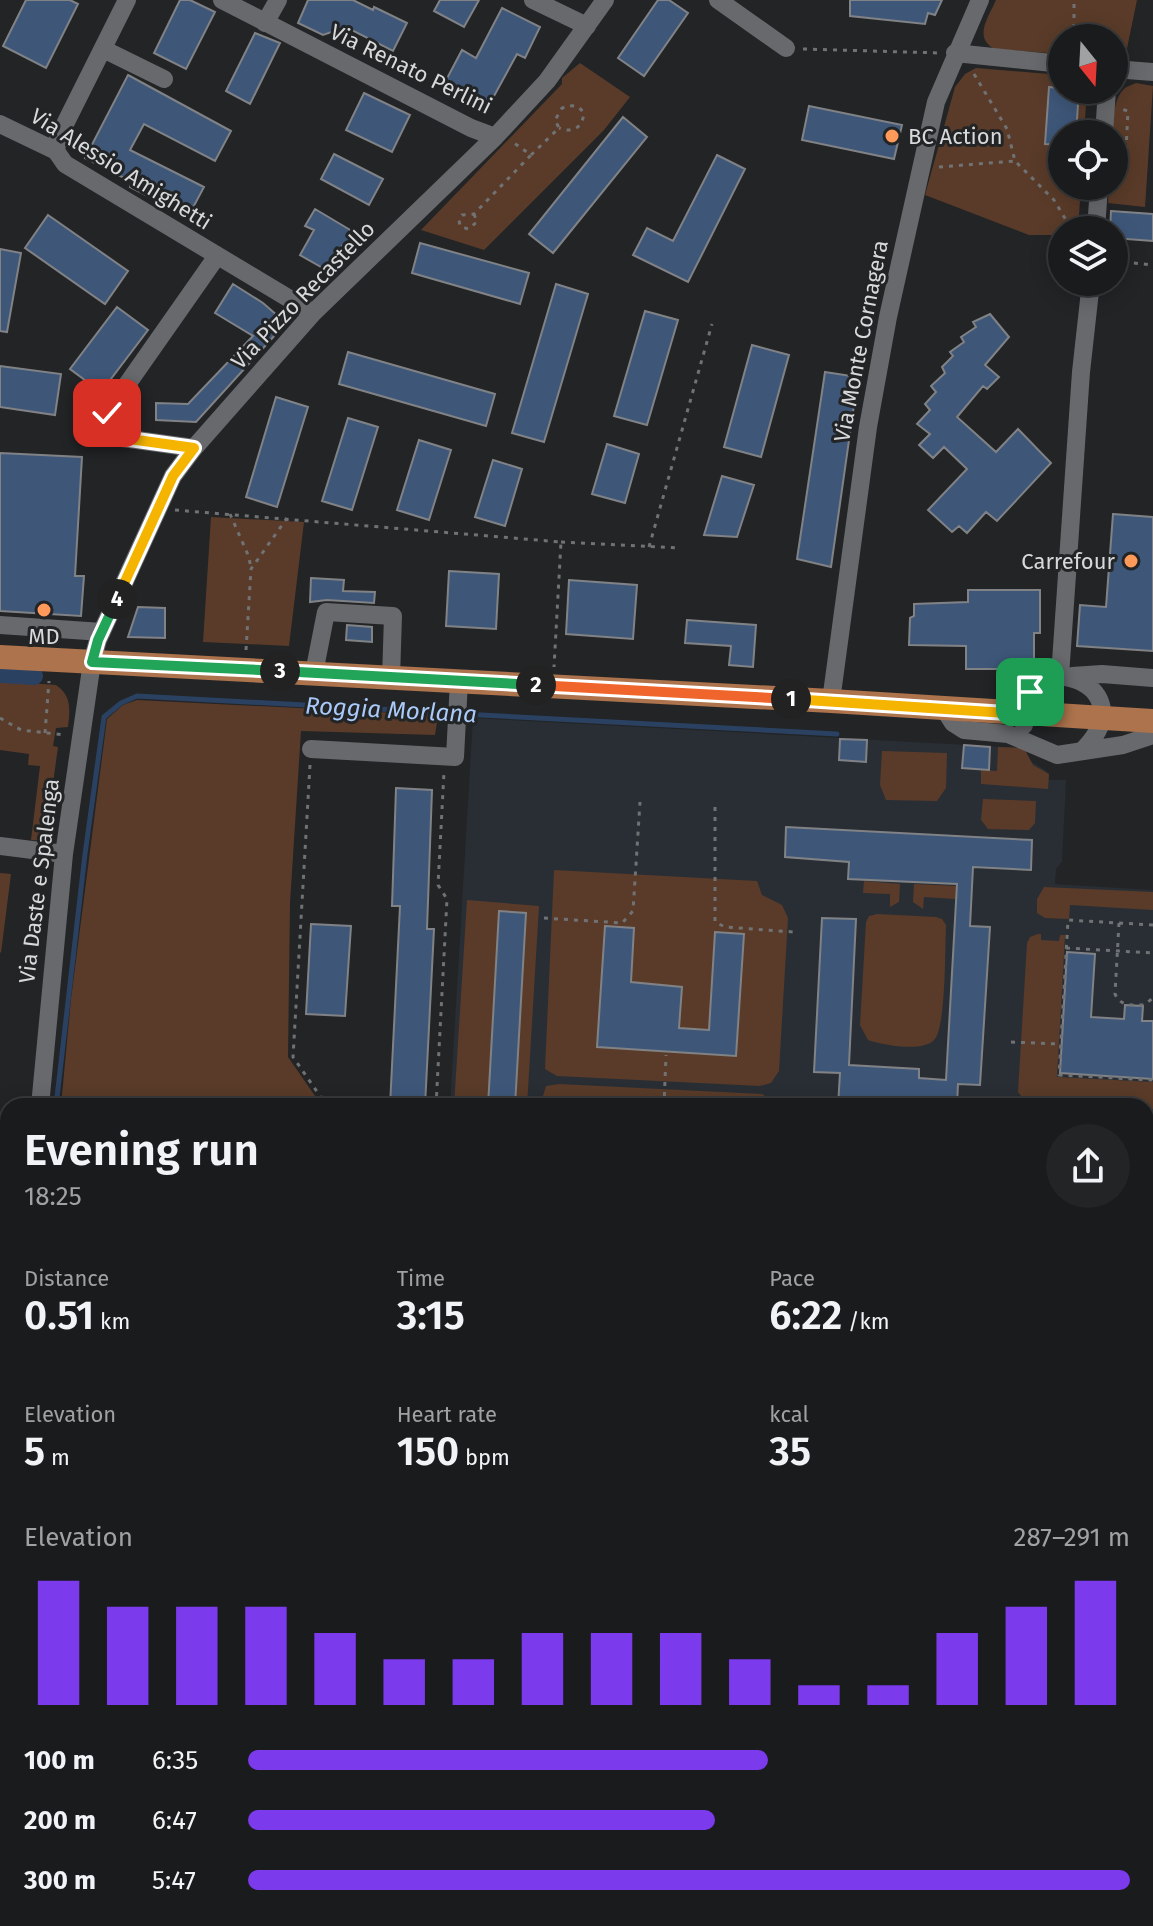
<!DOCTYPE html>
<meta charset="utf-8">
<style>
:root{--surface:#1a1b1c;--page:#232425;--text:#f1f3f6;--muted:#9fa1a3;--line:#38393b;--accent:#7c3aed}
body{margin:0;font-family:"Fira Sans",sans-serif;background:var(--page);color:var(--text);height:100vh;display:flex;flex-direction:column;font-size:30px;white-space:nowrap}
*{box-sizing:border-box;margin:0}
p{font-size:26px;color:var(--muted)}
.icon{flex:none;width:44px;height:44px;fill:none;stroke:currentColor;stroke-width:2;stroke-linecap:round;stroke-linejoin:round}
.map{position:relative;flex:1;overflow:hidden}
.panel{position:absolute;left:0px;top:1098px;width:1154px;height:828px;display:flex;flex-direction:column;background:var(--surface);border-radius:24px 24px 0 0;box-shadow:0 4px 20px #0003,0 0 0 2px var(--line)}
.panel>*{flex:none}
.needle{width:52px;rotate:162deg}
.buttons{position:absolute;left:1048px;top:24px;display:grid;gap:16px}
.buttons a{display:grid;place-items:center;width:80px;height:80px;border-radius:50%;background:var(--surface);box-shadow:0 4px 20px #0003,0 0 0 2px var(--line);font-size:40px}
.pin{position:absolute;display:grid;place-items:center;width:68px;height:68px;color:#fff;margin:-34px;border-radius:16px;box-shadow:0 4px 12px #0006}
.km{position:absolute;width:40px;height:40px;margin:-20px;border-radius:50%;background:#222;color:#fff;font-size:22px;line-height:40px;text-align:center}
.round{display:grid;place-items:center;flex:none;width:84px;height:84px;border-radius:42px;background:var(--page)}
.headline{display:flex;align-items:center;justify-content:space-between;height:136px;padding:0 24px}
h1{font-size:44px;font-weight:600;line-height:60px}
.metrics{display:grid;grid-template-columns:repeat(3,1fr);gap:12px;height:136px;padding:8px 24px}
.metrics div{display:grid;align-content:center}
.metrics b{font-size:40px;font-weight:600}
.metrics small{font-size:22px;font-weight:400}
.metrics p{font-size:22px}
.chart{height:224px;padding:16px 24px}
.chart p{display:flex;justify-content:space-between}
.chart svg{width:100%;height:144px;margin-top:8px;stroke:var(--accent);stroke-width:6}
ul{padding:0 24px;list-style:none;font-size:26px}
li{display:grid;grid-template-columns:128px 96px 1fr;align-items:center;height:60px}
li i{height:20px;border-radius:10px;background:var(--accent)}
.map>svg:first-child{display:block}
.built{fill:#292e34}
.green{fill:#5a3b29}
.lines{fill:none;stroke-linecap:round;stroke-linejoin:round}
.stream{stroke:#2a4162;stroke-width:5}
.canal{stroke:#2a4162;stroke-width:18}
.building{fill:#3e5779;stroke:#808285;stroke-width:2}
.path{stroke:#707274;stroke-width:3;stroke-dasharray:4 6;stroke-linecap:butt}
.minor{stroke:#67696c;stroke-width:18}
.major{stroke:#ac734c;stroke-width:24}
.split-1-casing{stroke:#fff;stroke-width:16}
.split-2-casing{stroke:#fff;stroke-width:16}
.split-3-casing{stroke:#fff;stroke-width:16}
.split-4-casing{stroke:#fff;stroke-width:16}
.split-5-casing{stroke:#fff;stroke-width:16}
.split-1{stroke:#f5b400;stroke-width:10}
.split-2{stroke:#f0652b;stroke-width:10}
.split-3{stroke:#22a559;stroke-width:10}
.split-4{stroke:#22a559;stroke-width:10}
.split-5{stroke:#f5b400;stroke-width:10}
.poi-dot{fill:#ff9a5b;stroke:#222426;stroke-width:3}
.labels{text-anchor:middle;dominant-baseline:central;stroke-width:6;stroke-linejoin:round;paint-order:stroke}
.street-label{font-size:22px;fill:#d8d9db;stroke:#222426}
.poi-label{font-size:22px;fill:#d8d9db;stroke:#222426;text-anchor:start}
.water-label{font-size:24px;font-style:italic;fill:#aacbfa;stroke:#222426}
</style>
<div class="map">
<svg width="1153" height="1926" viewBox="0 0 1153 1926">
<rect width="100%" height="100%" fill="#222426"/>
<path class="built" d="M 473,718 L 1024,748 L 1029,760 L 1045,770 L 1049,774 L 1049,780 L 1066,780 L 1062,862 L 1056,869 L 1055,884 L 1153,890 L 1153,1637 L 1146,1636 L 1146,1106 L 450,1106 Z
M 196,1918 L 343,1918 L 341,1926 L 195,1926 Z"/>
<path class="green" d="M 996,0 L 1137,0 L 1125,58 L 1114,57 L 1114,38 L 1062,38 L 1062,54 L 995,49 C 973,38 988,18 996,0 Z
M 580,63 L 630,97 L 604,130 L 484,250 L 421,230 L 562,84 L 562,78 Z
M 976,68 L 1062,75 L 1062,90 L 1087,90 L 1084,134 L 1062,134 L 1062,186 L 1081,186 L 1078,230 L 1062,230 L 1062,235 L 1029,235 L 925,195 L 955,87 L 965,74 Z
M 1136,83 L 1153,86 L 1145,207 L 1108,203 L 1109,186 L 1114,186 C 1114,163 1106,103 1125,88 C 1126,87 1134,84 1136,83 Z
M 211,517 L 304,522 L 289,646 L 203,642 Z
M 0,681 L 56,685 C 72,696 70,710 68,727 L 56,728 L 53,746 L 58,747 L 45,841 L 31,840 L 40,766 L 28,765 L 29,754 L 0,750 Z
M 137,700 L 438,715 L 435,735 L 301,731 L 290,903 L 288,1057 L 322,1106 L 61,1106 L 71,999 L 107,719 L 123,705 Z
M 998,747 L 1024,748 L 1033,765 L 1049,774 L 1048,789 L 981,784 L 981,770 L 997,771 Z
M 882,751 L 947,753 L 946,788 L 937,801 L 886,800 L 880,785 Z
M 983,799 L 1036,801 L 1035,823 L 1029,830 L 988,829 L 981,820 Z
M 554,870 L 757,881 L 762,895 L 782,905 L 788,918 L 779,1071 L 771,1083 L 760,1086 L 557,1076 L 545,1069 Z
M 0,873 L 11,874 L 1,953 L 0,952 Z
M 864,881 L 900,884 L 899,902 L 890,907 L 890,894 L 863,893 Z
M 914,884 L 956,886 L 956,899 L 924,897 L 923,909 L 913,902 Z
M 1044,887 L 1153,892 L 1153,910 L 1070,905 L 1069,919 L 1045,918 L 1037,913 L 1037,899 Z
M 467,900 L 539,906 L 527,1106 L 454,1106 Z
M 877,914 L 936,917 L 942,919 L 946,925 C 945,948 946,1024 935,1039 C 924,1053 883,1045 868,1040 L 860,1025 L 866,922 L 869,916 Z
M 1038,934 L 1041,934 L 1041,940 L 1059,941 L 1060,935 L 1065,935 L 1057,1077 L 1153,1082 L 1153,1109 L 1146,1109 L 1146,1106 L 1025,1101 L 1018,1092 L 1027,943 L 1030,937 Z
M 559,1084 L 762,1094 L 770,1099 L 773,1106 L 540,1106 L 546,1086 Z
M 1146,1213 L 1153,1214 L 1153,1318 L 1146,1317 Z
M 1146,1404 L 1153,1405 L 1152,1468 L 1146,1468 Z
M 365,1918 L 1020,1918 L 1019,1926 L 363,1926 Z"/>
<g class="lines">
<path class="stream" d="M 462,714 L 837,734
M 56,1106 L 85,854 L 104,717 L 121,703 L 137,696 L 452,713"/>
<path class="canal" d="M 0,674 L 34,676"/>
</g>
<path class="building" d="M 26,0 L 70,0 L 78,4 L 46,68 L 3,46 Z
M 180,0 L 190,0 L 215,12 L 186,69 L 154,53 Z
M 308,0 L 353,0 L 373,10 L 374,7 L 407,23 L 393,51 L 346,27 L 323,35 L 298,23 Z
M 440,0 L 479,0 L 464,27 L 434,11 Z
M 658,0 L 669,0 L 688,13 L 644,76 L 618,58 Z
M 850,0 L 942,0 L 935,15 L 928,13 L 925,24 L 850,16 Z
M 502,8 L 540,27 L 525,58 L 517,54 L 488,107 L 444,84 L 462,50 L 476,58 Z
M 255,33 L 280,43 L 250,104 L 226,91 Z
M 128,75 L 231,131 L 215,161 L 144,124 L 130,150 L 204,187 L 188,217 L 130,187 L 132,182 L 85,158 Z
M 1049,87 L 1079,90 L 1076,134 L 1062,134 L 1062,145 L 1045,144 Z
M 364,93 L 410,115 L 392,152 L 346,130 Z
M 809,106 L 902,125 L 894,159 L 802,140 Z
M 623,117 L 647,137 L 553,253 L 529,234 Z
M 334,154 L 383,179 L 369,205 L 321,179 Z
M 717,155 L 745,169 L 688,282 L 633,255 L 647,228 L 673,241 Z
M 315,209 L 357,234 L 348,250 L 342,246 L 328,271 L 300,255 L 314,230 L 305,226 Z
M 1111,211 L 1153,214 L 1153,241 L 1114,238 L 1114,230 L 1110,230 Z
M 48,215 L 128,271 L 105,304 L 25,248 Z
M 420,243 L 529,273 L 520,304 L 412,273 Z
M 0,249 L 21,253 L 7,332 L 0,331 Z
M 233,284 L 263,303 L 286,323 L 196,422 L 156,420 L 156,403 L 188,404 L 253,336 L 215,313 Z
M 556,284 L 588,294 L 544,442 L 512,433 Z
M 117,307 L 148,330 L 101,392 L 70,369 Z
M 645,311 L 678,320 L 647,425 L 614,416 Z
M 990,314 L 1009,337 L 985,365 L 999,377 L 987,389 L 983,386 L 957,417 L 996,452 L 1018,429 L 1051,463 L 997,521 L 986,512 L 967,533 L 959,526 L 952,532 L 928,510 L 967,469 L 944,447 L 933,458 L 919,445 L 930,434 L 917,424 L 930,410 L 925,404 L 936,392 L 931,386 L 945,373 L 942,367 L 953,356 L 950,352 L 964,342 L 961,337 L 976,327 L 973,322 Z
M 752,345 L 789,355 L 761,457 L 724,447 Z
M 348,352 L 495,394 L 486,426 L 339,384 Z
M 0,366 L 61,374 L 55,415 L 0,407 Z
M 825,372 L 858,377 L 831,567 L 797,559 Z
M 276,397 L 308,407 L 277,507 L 246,497 Z
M 348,418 L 378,427 L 352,510 L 322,501 Z
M 419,440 L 451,450 L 429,520 L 397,510 Z
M 607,444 L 639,454 L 625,503 L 592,494 Z
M 0,453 L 82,457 L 75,576 L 84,576 L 81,616 L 0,611 Z
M 493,460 L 522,469 L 505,526 L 475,517 Z
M 722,476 L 754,485 L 737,537 L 704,535 Z
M 1113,514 L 1153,517 L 1153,651 L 1077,646 L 1080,605 L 1106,607 Z
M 449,571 L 499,574 L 496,629 L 446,626 Z
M 311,578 L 344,580 L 343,591 L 375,592 L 374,603 L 327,600 L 310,602 Z
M 569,580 L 637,585 L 633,639 L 566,634 Z
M 968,590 L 1040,590 L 1040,633 L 1034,633 L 1034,669 L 966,669 L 966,646 L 909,645 L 910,618 L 914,616 L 914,604 L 968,602 Z
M 138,607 L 165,608 L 165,638 L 128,637 Z
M 687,620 L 756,625 L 753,667 L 729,665 L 731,646 L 685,643 Z
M 347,625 L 372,627 L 372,642 L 346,640 Z
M 840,739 L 867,740 L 866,762 L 839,760 Z
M 964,745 L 990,747 L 989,770 L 962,768 Z
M 396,788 L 432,790 L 427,929 L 434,929 L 425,1106 L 390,1106 L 400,906 L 392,906 Z
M 786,827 L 1032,840 L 1031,870 L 973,867 L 970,926 L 990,927 L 980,1085 L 958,1084 L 957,1106 L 838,1106 L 840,1073 L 814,1072 L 822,918 L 856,919 L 849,1065 L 919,1069 L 919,1078 L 946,1080 L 957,884 L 848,879 L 849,862 L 785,857 Z
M 499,911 L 526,913 L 515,1106 L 488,1106 Z
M 311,924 L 351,926 L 345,1016 L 306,1014 Z
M 605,926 L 634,928 L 631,982 L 682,987 L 679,1028 L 709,1030 L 715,932 L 744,934 L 736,1056 L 597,1047 Z
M 1067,952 L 1095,954 L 1091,1017 L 1124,1019 L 1125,1005 L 1143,1006 L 1142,1021 L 1153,1021 L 1153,1079 L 1060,1073 Z"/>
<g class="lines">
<path class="path" d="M 1074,38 L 1074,0
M 803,49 L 940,53
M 974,74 L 1007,129 L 1015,161 L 1054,200 L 1072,230 L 1076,230
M 531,155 L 559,128 L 555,120 L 562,108 C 573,105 577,104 584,113 C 582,129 572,133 559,128
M 939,167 L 1015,161
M 1114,169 L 1125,169 L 1128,111 L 1121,109
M 474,214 L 477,222 L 468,229 L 460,226 L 459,220 L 462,215 L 474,214 L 531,155 L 514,143
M 1114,261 L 1153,265
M 175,510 L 561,542 L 554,667
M 230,514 L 249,557 L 251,569
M 561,542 L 679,548
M 649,547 L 712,324
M 246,650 L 251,569 L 287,518
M 0,718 L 21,730 L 65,735
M 45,733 L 49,681
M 310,765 L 293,1057 L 327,1106
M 715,807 L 715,922 L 725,927 L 794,932
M 544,918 L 622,923 L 633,911 L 640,802
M 1119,923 L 1115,994 C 1121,1007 1132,1005 1144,1005 L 1153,998
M 1153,925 L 1068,920 L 1059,1075 L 1153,1080
M 1066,948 L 1153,953
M 1011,1042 L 1059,1044
M 436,1106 L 447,899 L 438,885 L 444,772
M 664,1106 L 666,1055
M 0,1300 L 8,1301
M 1146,1646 L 1153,1646
M 0,1912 L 8,1913
M 55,1918 L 86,1922 L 105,1918"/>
<path class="minor" d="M 222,0 L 471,128 L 495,137
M 533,0 L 587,26
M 718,0 L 786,48
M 265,23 L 278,0
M 103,49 L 164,79
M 955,53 L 1062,64
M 1114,69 L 1153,72
M 0,124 L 56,151 L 65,164 L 313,313
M 1104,134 L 1107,90
M 56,151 L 58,138 L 127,0
M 1096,230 L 1099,186
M 194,448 L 108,436 C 100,428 102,422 107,413 L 217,256
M 0,625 L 102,632
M 314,673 L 326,612 L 393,616 L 391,678
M 1060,676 L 1081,372 L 1091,282
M 1072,676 L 1102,674 L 1153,678
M 831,701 L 868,427 L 888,317 L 936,102 L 980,0
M 944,709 L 953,723 L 964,730 L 1008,734 L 1057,755 L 1123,745 L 1153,735
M 1024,725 C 1012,639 1153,681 1082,751
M 311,749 L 455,757 L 459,681
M 0,846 L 64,854
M 40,1106 L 64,854 L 92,662 L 98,640 L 173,476 L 194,448 L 313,313 L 495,137 L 547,81 L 605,0
M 0,1219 L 8,1220
M 0,1477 L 8,1458
M 0,1546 L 8,1551
M 354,1926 L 355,1918"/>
<path class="major" d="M 0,657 L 831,701 L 1153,721"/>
</g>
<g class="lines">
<defs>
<path id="split-1" d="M 791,699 L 1022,714 L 1030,692"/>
<path id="split-2" d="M 536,685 L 791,699"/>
<path id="split-3" d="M 280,671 L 536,685"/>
<path id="split-4" d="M 117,599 L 98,640 L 92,662 L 280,671"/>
<path id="split-5" d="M 107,413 C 102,422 99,428 108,436 L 194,448 L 173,476 L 117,599"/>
</defs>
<use href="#split-1" class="split-1-casing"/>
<use href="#split-2" class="split-2-casing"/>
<use href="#split-3" class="split-3-casing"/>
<use href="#split-4" class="split-4-casing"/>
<use href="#split-5" class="split-5-casing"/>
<use href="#split-1" class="split-1"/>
<use href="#split-2" class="split-2"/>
<use href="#split-3" class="split-3"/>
<use href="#split-4" class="split-4"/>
<use href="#split-5" class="split-5"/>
</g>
<g class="poi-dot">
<circle cx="892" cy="136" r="8"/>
<circle cx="1131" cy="561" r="8"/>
<circle cx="44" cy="610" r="8"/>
</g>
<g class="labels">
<g class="street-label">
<text transform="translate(411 69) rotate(26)">Via Renato Perlini</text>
<text transform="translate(121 169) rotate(32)">Via Alessio Amighetti</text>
<text transform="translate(303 295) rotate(-46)">Via Pizzo Recastello</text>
<text transform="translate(861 341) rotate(-79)">Via Monte Cornagera</text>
<text transform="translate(39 881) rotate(-83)">Via Daste e Spalenga</text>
</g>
<g class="poi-label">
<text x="908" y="136">BC Action</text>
<text x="1115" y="561" text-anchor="end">Carrefour</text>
<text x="44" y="636" text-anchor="middle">MD</text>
</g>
<g class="water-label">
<text transform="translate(391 710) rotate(3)">Roggia Morlana</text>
</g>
</g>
</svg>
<div class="buttons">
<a><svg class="needle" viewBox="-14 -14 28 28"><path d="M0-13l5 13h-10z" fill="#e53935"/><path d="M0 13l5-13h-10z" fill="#9fa1a3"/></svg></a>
<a><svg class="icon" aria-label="locate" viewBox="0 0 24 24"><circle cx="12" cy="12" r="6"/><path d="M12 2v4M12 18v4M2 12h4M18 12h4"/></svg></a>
<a><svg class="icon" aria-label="layers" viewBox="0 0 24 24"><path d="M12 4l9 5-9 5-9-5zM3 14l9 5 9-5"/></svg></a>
</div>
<div class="pin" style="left:1030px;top:692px;background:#1e9e55"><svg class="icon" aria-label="arrive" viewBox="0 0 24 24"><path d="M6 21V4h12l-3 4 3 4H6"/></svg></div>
<div class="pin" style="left:107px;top:413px;background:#d93025"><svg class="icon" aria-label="check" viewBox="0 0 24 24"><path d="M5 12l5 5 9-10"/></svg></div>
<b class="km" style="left:791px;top:699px">1</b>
<b class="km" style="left:536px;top:685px">2</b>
<b class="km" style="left:280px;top:671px">3</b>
<b class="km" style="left:117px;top:599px">4</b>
<section class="panel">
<div class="headline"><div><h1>Evening run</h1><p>18:25</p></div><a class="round"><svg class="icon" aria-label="share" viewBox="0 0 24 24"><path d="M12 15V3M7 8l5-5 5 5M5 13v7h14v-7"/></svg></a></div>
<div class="metrics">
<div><p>Distance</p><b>0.51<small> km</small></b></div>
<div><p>Time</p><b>3:15</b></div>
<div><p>Pace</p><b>6:22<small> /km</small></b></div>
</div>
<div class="metrics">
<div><p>Elevation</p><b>5<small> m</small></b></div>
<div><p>Heart rate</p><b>150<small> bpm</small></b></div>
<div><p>kcal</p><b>35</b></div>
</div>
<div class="chart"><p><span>Elevation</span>287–291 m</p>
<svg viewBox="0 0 160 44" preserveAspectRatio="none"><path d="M5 44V6M15 44V14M25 44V14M35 44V14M45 44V22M55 44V30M65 44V30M75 44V22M85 44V22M95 44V22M105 44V30M115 44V38M125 44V38M135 44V22M145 44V14M155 44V6"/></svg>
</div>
<ul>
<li><b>100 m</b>6:35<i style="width:59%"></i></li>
<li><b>200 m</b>6:47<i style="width:53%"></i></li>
<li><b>300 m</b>5:47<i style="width:100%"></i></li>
</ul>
</section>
</div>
